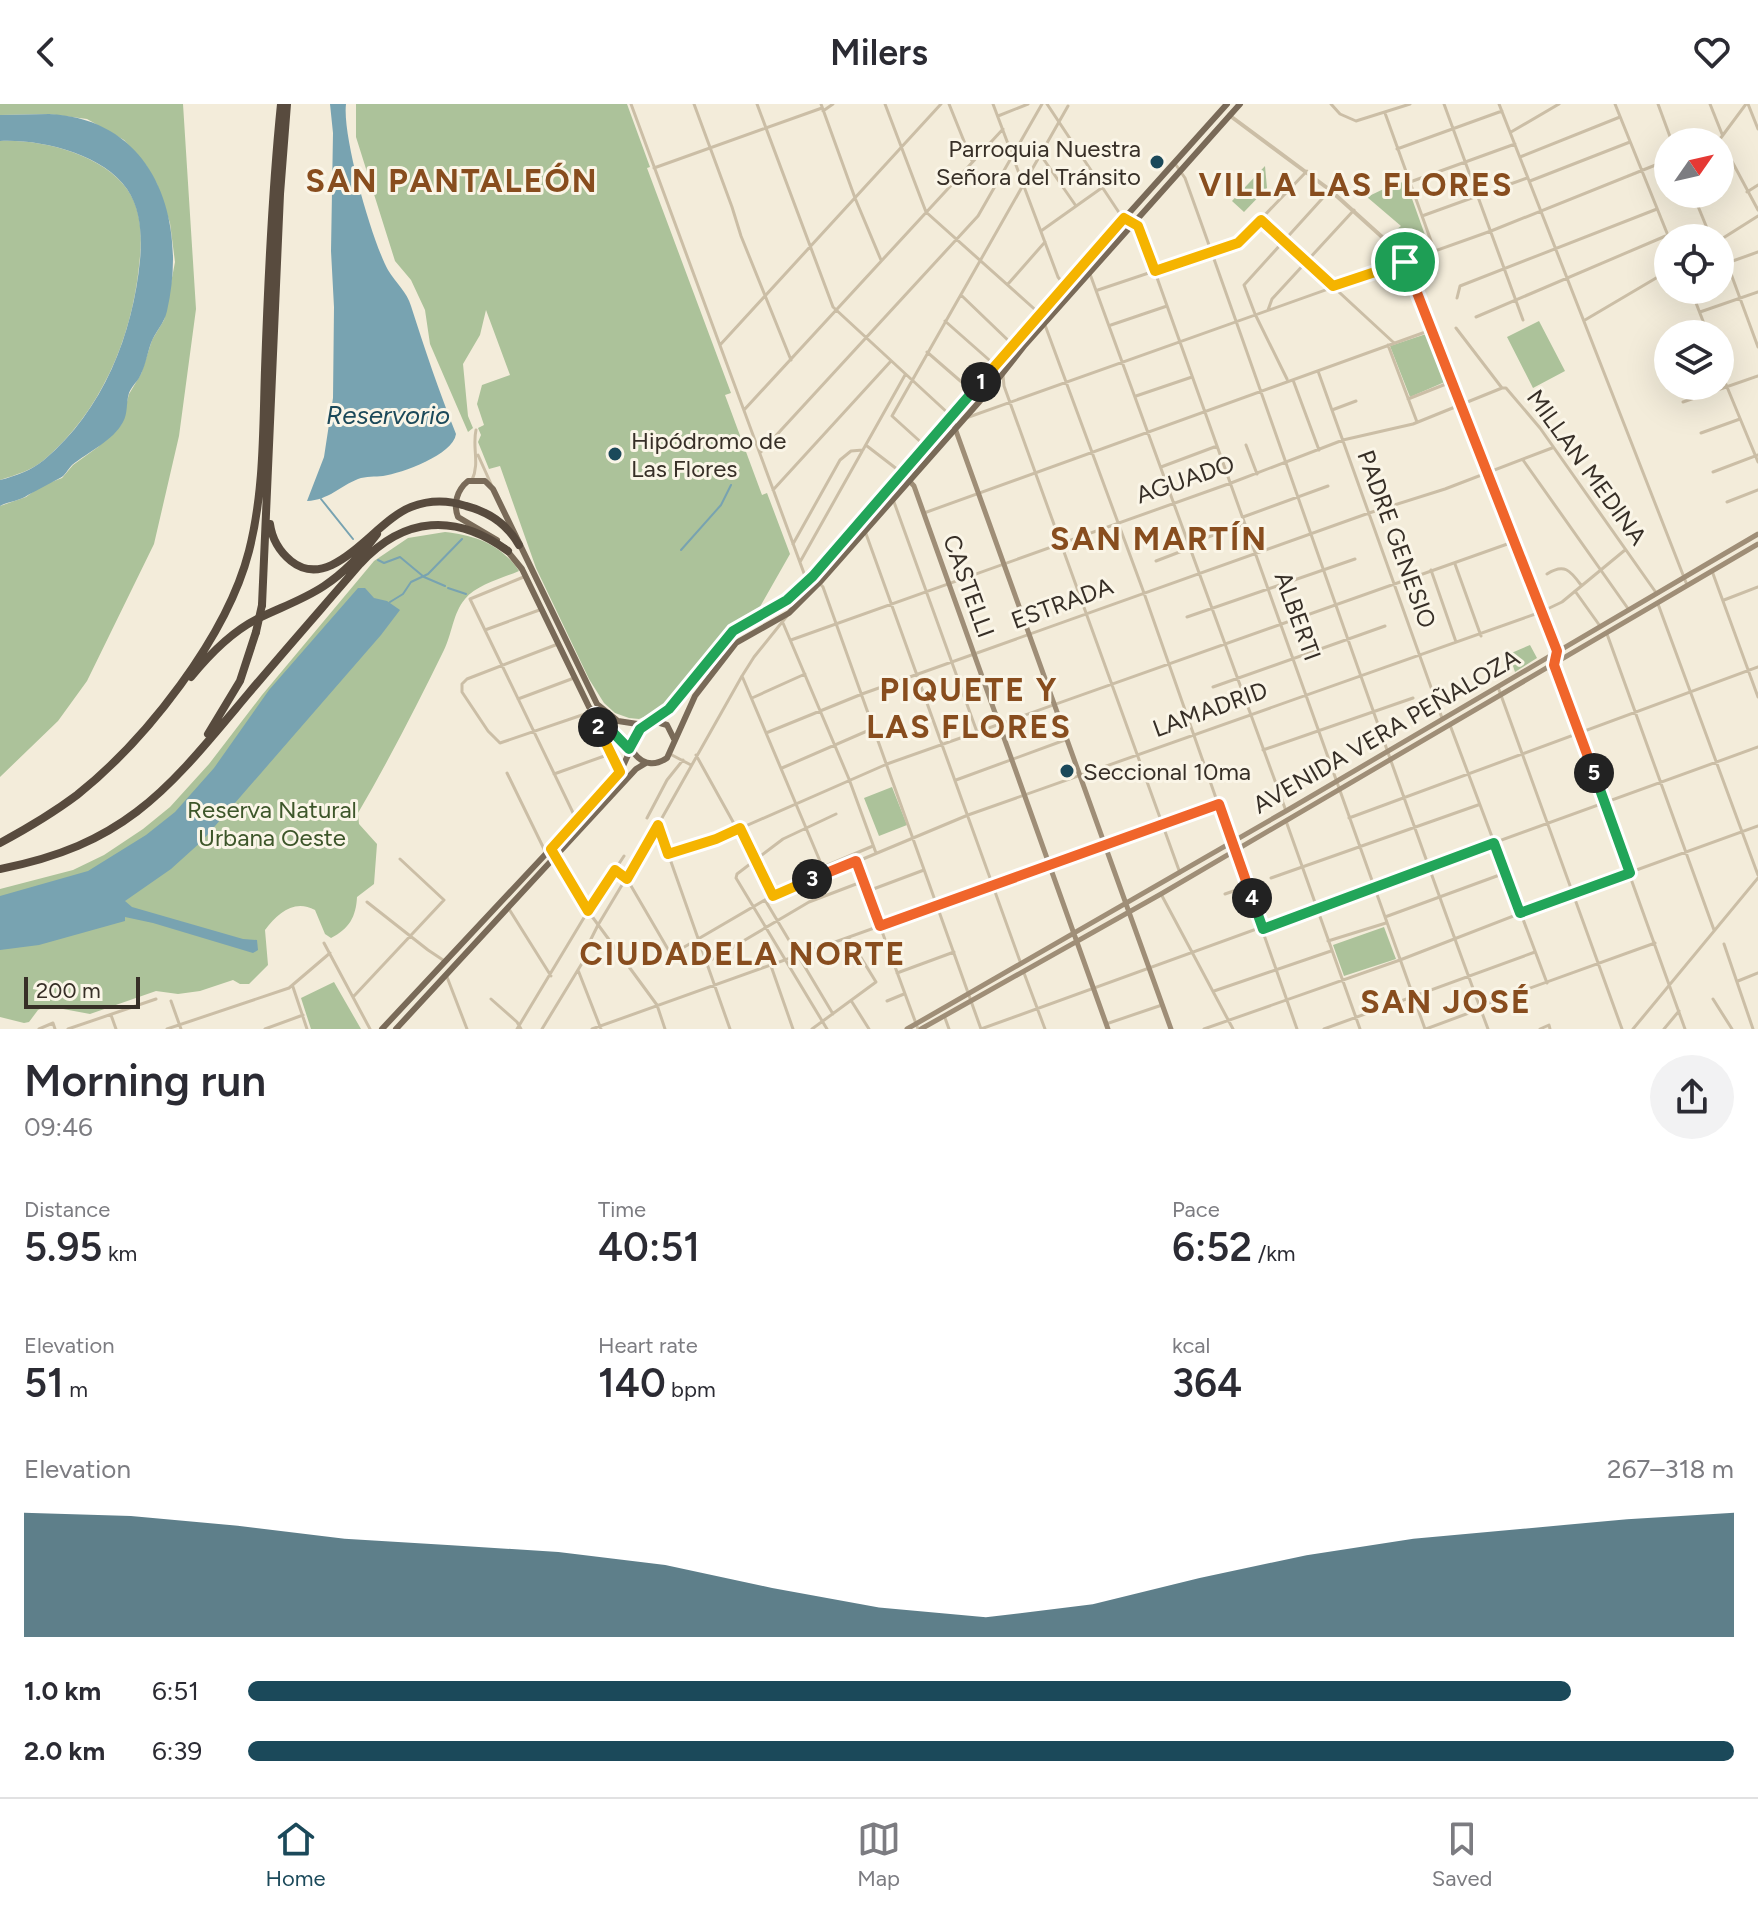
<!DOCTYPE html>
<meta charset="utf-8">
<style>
:root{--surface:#fff;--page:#f2f2f3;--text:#2b2b33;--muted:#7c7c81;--line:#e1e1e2;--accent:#1b495a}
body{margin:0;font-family:Figtree,sans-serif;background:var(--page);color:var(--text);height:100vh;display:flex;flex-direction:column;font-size:30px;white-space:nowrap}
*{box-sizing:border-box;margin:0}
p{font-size:26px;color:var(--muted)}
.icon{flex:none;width:44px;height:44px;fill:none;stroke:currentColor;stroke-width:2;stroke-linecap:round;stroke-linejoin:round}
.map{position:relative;height:925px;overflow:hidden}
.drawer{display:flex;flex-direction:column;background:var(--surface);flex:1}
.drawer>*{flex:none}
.needle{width:52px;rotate:56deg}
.controls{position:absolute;left:1654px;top:24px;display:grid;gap:16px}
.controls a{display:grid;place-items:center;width:80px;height:80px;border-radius:50%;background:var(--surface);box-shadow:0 8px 32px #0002;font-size:40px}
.scale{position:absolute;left:24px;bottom:20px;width:116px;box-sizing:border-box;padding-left:8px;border:4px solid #372f27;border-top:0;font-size:22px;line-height:28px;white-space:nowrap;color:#372f27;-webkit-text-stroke:6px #faf5e7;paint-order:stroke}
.pin{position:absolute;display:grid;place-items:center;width:68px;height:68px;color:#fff;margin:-34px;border:4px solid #fff;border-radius:50%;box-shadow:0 2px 8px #0007}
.km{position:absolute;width:40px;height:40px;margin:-20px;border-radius:50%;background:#222;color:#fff;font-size:22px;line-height:40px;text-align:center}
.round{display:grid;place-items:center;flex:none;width:84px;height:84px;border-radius:42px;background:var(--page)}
.overview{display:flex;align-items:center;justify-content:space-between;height:136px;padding:0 24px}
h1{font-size:44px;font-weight:600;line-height:60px}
.stats{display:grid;grid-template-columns:repeat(3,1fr);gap:12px;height:136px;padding:8px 24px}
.stats div{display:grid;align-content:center}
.stats b{font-size:40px;font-weight:600}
.stats small{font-size:22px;font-weight:400}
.stats p{font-size:22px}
.chart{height:224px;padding:16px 24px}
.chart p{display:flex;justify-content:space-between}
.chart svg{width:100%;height:144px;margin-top:8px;fill:var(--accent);opacity:.7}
ul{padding:0 24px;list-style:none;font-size:26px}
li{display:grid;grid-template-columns:128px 96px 1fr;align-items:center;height:60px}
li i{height:20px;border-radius:10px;background:var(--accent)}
header{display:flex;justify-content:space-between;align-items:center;height:104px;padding:0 24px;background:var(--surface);font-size:36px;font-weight:600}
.dock{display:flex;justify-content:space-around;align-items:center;height:112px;border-top:2px solid var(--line);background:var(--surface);font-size:22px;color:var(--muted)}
.dock a{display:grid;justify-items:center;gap:4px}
.dock .active{color:var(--accent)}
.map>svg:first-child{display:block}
.green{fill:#acc29a}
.water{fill:#78a3b1}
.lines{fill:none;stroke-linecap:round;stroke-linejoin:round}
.stream{stroke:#78a3b1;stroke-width:2}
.minor{stroke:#cbbea6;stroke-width:3}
.tertiary{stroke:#cbbea6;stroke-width:4}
.secondary{stroke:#9f8e77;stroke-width:5}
.primary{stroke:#796a58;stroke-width:6}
.motorway{stroke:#584b3e;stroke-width:8}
.motorway-bridge{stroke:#584b3e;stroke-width:8}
.split-1-casing{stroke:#fff;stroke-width:16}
.split-2-casing{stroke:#fff;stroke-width:16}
.split-3-casing{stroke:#fff;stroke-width:16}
.split-4-casing{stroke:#fff;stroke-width:16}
.split-5-casing{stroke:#fff;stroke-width:16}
.split-6-casing{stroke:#fff;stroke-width:16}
.split-1{stroke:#f5b400;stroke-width:10}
.split-2{stroke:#22a559;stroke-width:10}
.split-3{stroke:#f5b400;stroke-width:10}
.split-4{stroke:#f0652b;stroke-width:10}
.split-5{stroke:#22a559;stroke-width:10}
.split-6{stroke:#f0652b;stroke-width:10}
.poi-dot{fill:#1b495a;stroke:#faf5e7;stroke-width:3}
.labels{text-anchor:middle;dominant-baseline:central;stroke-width:6;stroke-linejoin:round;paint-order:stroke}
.poi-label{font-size:24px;fill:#372f27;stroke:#faf5e7;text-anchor:start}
.street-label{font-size:24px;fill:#372f27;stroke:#faf5e7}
.park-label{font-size:24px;fill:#3d562a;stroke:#faf5e7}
.water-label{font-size:26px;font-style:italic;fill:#1b495a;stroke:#faf5e7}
.district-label{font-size:32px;font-weight:bold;letter-spacing:2px;fill:#884d1e;stroke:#faf5e7}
</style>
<header><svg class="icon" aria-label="back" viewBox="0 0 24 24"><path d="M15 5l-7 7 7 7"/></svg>Milers<svg class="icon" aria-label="heart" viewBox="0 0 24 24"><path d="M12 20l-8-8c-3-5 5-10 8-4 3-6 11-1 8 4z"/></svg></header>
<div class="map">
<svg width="1758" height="925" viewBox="0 0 1758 925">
<rect width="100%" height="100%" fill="#f3ecda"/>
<path class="green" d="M 0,0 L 183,0 L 196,205 L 179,332 L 154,440 L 87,577 L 58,617 L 0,673 L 0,402 L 26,393 L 41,382 L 62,374 L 73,361 L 98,343 L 121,321 L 129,290 L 141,270 L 152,236 L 164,216 L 175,158 L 170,119 L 157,80 L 146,61 L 124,36 L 87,15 L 49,10 L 0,11 Z
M 356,0 L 627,0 L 650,63 L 647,64 L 731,289 L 725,291 L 762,391 L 767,389 L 790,450 L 757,508 L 731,524 L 681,586 L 658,607 L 639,615 L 629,614 L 615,609 L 604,599 L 589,575 L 536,464 L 500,362 L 489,365 L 478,338 L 481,331 L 478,324 L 484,321 L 477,300 L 482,281 L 510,271 L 486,206 L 480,231 L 463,260 L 468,312 L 473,324 L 468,328 L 430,240 L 425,206 L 411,176 L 395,157 L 356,33 Z
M 0,37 C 41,35 102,50 127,85 C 143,107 142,137 139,162 C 132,234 100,309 44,356 C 32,366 16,371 0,376 Z
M 1265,62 L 1267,84 L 1244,108 L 1232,97 Z
M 1406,78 L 1430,145 L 1410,153 L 1404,150 L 1389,131 L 1401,122 L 1367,93 L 1396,79 Z
M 1539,217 L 1565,267 L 1533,284 L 1507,233 Z
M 1429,229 L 1447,277 L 1410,293 L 1390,242 Z
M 445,428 C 475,431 502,441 519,467 C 503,474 476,481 465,495 C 453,509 452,530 444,546 C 417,601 389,656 358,709 L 359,720 L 377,740 L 374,780 L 357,793 C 356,813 349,825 331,834 L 325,830 L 315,806 C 294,795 278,809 265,826 L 268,861 L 249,880 L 240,880 L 233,876 L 200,887 L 178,890 L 156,887 L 90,910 L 47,902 L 38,906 L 29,918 L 24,919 L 0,913 L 0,785 L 73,766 L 104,751 L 143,725 L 170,703 L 209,660 L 262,591 L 374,457 L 408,434 Z
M 1530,541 L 1537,554 L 1515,568 L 1509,550 Z
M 892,683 L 907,721 L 879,732 L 864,694 Z
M 1384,823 L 1396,855 L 1344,872 L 1333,841 Z
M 334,878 L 361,925 L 311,925 L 301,894 Z"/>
<path class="water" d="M 330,0 L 346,0 C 342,32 372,137 388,166 C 396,179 407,188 411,202 C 425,246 439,287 456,330 C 453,351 402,369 383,372 C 375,373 366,372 358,375 C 340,382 329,396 307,397 L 324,353 L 333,294 L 334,203 L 331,147 L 333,29 Z
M 49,10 C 155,15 188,116 167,207 C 164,220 155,228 151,239 C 147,250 145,264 139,274 C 136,279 132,282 129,289 C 126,298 128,310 123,318 C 114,336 87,349 72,361 C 68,365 65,372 60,374 C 49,380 39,385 28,391 C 20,397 9,397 0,402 L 0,376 C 16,372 32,366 44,356 C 103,307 133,230 140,156 C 142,133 141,105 127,85 C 103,50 41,35 0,37 L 0,11 Z
M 358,484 L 365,484 L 374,494 L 387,497 L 400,506 L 381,531 L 202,737 L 171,765 L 125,797 L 132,803 L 243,835 L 257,836 L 258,846 L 253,849 L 153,819 L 125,813 L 125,817 L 39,841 L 0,846 L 0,792 L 88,767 L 146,731 L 175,708 L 214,664 L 269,586 Z"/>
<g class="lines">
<path class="stream" d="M 321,395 L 353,435
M 681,446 L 721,401 L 731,381
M 378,456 L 384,459 L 400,453 L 424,473 L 445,482
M 448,484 L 466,490
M 390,498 L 403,490 L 411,478 L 428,470 L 462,435"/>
<path class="minor" d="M 631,0 L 805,472 L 814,485
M 694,0 L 732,103 L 741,132 L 791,256
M 757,0 L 833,203 L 950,311
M 821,0 L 855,94 L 881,156
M 885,0 L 926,108 L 1040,210
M 949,0 L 972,57
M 993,0 L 1058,173 L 1071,190
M 1047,0 L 1120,110 L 1137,120 L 1140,126 L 1425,925
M 1331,0 L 1340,10 L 1356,17 L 1410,0
M 1444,0 L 1523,216
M 1499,0 L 1687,481
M 1615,0 L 1669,134
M 1658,0 L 1672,38
M 1710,0 L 1722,30
M 1748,0 L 1758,25
M 823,7 L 833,0
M 1385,9 L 1435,148
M 998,12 L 1028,0
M 1511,28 L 1559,0
M 1720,35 L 1758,106
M 1713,38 L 1720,35 L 1746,0
M 1397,45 L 1502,7
M 1040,50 L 1076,102
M 1520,53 L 1620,13
M 1176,61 L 1185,74 C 1287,357 1383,643 1488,925
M 654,64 L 822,4
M 1530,77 L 1630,38
M 1410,78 L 1515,40
M 1747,88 L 1758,81
M 1693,90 L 1711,134
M 1422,112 L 1527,74
M 1261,116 L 1393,238
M 1041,127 L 1103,83
M 1720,136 L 1758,112
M 1720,149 L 1727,159 L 1758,243
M 1727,159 L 1758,148
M 1090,170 L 1286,707
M 1008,180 L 1045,138
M 1098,186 L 1238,139 L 1307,67
M 1691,186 L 1708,230
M 961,191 L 1013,241
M 1457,194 L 1460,182 L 1657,105
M 1268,206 L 1272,195 L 1354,106
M 1700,208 L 1758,188
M 1476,213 L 1668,131
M 1585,216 L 1668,167
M 945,217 L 996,262
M 1045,221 L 1144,489 L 1297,925
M 1111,221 L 1167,202
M 1456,224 L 1502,284 L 1506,284 L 1540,324 L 1657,490
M 720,241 L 941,0
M 1388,241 L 1417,318
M 927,248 L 973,288
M 1720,266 L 1758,358
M 1318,267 L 1442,614
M 1003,271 L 1004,282 L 1180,769
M 1287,275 L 1255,210 L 1244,181 L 1330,86
M 1293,276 L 1319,346
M 1136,292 L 1192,273
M 1408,295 L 1451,278
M 1683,298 L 1758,272
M 744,306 L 1003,25
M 1332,306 L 1356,297
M 966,314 L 1491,127 L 1668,56
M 1701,329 L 1740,315
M 924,341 L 892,312 L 1068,2
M 1246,341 L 1257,370
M 867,342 L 902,369
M 760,349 L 978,112 L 1042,0
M 478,351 L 491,380
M 1523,356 L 1629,506
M 1161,363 L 1217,342
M 1713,368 L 1758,351
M 472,376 C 480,359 472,343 476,326
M 773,386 L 891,257
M 894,398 L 977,628
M 1727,398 L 1758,386
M 924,409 L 1431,226
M 1243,413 L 1328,382
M 865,427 L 1021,860
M 793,440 L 840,356 L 851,347 L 863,346
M 1188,440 L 1245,420
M 1156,457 L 1190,444
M 800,458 L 905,271
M 1455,460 L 1481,532
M 1431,466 L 1456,538
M 1712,467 L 1758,593
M 1547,470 C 1564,459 1570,466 1581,481
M 526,472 L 470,495 L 577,717
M 813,472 L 823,483 L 981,925
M 1575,487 L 1600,522
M 1724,496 L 1758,483
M 1658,500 L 1758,771
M 1187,513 L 1355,455
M 783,519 L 849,675 L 876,749
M 485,526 L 542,505
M 1607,530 L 1714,826
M 791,536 L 1231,379 L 1343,336 L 1413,320 L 1502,284
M 558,540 L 467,575 L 462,580 L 462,588 L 488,627 L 500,639 L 585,610 L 591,605
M 1554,561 L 1685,925
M 742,572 L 825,769
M 1213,583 L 1385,522
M 1498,583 L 1622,925
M 752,594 L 805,570
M 518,595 L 574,574
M 595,610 L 594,615 L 618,665
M 1450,621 L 1547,879
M 766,629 L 862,590 L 1369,409 L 1445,385 L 1552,344
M 1263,646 L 1413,594
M 670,650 L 691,661
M 696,651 L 737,725
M 782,664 L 874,624
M 507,669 L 545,747
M 554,670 L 610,650
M 956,676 L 1065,636
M 647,714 L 667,676 L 683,656
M 1349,714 L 1758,563
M 1286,717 L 1360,925
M 658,721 L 730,925
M 740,724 L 773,792
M 668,750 L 716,735 L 887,660 L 1513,438
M 558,753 L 588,807 L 657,901 L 665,925
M 856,757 L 918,925
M 615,766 L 627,775 L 669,847 L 674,849 L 765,796 L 968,711 L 1541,508 L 1562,498 L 1625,446
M 1271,774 L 1478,701
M 802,778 L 823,763 L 873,742
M 868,787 L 924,766
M 1161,790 L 1233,925
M 1225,790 L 1248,782
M 765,796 L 833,910
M 367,798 L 428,846 L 446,858
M 509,805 L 551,872
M 1385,813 L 1505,769
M 1328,837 L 1386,819
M 324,839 L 370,925
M 1724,840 L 1753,925
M 706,859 L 809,798 L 864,777
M 771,862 L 793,925
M 578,866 L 601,925
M 897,869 L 954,848
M 1024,869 L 1045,925
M 447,873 L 467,925
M 1738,877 L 1758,869
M 293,883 L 307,925
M 1214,887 L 1331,847
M 354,892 L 444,796 L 400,755
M 491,895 L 517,918 L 521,925
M 1713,895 L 1732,925
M 171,897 L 181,925
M 887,897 L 904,890
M 852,898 L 869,925
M 111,911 L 116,925
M 945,914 L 949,925
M 1106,920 L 1162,901
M 39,925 L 53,919 L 55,925
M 68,925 L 156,895
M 167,925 L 289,884 L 330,849
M 265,925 L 303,911
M 517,925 L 588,807 L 624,752
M 542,925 L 584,856 L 588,841 L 598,821 L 658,721 L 742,572 L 754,553 L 787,512
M 592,925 L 1218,701
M 812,925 L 876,878 L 849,834
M 827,925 L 736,774 L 737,770 L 783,735 L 836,710
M 981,925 L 1758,643
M 1204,925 L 1400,856 L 1573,789 L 1758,722
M 1324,925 L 1535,848
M 1426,925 L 1477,906 L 1483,901 L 1655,839
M 1540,925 L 1549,921 L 1550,925
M 1633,925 L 1758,774
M 1664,925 L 1679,907"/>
<path class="tertiary" d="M 1229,11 L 1330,86 L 1391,141 L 1405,158 L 1557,547 L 1555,559"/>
<path class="secondary" d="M 951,313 L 1171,925
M 902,369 L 914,382 L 1108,925
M 907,925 L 1286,707 L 1758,430
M 921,925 L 1161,790 L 1758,440"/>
<path class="primary" d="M 497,436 L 458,413 C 453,400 457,386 468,377 L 485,377 L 493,385 L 597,600 L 618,617 L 644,621
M 505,444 L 522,465 L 589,603 L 630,646
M 653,617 L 667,621 L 674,635
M 632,639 L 634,649 C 643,661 655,662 667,654 L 695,592 L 736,539 L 789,509 L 820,478 L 987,289 L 1025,241 L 1240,0
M 382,925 L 600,692 L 623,662 L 640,625 L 669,605 L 723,537 L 742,520 L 787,496 L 813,472 L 1068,177 L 1227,0
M 396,925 L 636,665 L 646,659"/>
<path class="motorway" d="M 270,420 C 272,435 279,447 291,457 C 332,490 374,417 411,403 C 429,396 448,396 466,402 C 490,408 507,420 519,441
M 262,501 L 280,90 L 287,0
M 191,573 C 209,551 231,528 257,515 C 279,504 303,496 324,482 C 345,468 362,450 377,430
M 208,630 L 240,577 L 256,528
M 0,739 C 26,725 53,709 77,691 C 146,636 227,533 249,447 C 264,388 263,327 265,266 C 268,177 272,88 281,0
M 0,765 C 128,740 169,684 248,590 C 285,546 323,503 360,460 C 404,412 456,409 508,447"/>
<path class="motorway-bridge" d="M 256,528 L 262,501"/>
</g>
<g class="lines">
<defs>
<path id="split-1" d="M 981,278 L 1124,114 L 1138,122 L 1155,167 L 1238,139 L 1261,116 L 1333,182 L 1405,158"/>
<path id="split-2" d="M 598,623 L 595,610 L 629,645 L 640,625 L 669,605 L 733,527 L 787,496 L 813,472 L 981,278"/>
<path id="split-3" d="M 598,623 L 620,668 L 551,745 L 588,807 L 615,766 L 627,775 L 658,721 L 668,750 L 716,735 L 740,724 L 773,792 L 812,775"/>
<path id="split-4" d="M 812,775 L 856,757 L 880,822 L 1219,700 L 1252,794"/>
<path id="split-5" d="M 1252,794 L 1263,825 L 1494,739 L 1520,809 L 1630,769 L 1594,669"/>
<path id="split-6" d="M 1405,158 L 1557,547 L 1554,561 L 1594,669"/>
</defs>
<use href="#split-1" class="split-1-casing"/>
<use href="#split-2" class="split-2-casing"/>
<use href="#split-3" class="split-3-casing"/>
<use href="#split-4" class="split-4-casing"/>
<use href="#split-5" class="split-5-casing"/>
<use href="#split-6" class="split-6-casing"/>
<use href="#split-1" class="split-1"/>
<use href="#split-2" class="split-2"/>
<use href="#split-3" class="split-3"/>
<use href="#split-4" class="split-4"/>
<use href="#split-5" class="split-5"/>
<use href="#split-6" class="split-6"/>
</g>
<g class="poi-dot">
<circle cx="1157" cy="58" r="8"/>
<circle cx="615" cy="350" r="8"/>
<circle cx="1067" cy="667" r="8"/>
</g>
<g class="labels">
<g class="poi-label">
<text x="1141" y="44" text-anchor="end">Parroquia Nuestra<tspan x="1141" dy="28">Señora del Tránsito</tspan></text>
<text x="631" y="336">Hipódromo de<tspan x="631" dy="28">Las Flores</tspan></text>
<text x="1083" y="667">Seccional 10ma</text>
</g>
<g class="street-label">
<text transform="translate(1587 363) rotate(54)">MILLAN MEDINA</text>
<text transform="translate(1185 375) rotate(-19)">AGUADO</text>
<text transform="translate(1397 435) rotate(70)">PADRE GENESIO</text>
<text transform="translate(969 482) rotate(70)">CASTELLI</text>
<text transform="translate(1062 499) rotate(-20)">ESTRADA</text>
<text transform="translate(1298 512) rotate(70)">ALBERTI</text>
<text transform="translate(1210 605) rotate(-20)">LAMADRID</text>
<text transform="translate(1386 627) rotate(-30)">AVENIDA VERA PEÑALOZA</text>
</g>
<g class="park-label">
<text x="272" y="705">Reserva Natural<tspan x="272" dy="28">Urbana Oeste</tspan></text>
</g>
<g class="water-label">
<text x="388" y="311">Reservorio</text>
</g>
<g class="district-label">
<text x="452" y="77">SAN PANTALEÓN</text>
<text x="1356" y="81">VILLA LAS FLORES</text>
<text x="1159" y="435">SAN MARTÍN</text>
<text x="969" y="586">PIQUETE Y<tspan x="969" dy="37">LAS FLORES</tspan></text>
<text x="743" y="850">CIUDADELA NORTE</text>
<text x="1446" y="898">SAN JOSÉ</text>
</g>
</g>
</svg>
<div class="controls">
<a><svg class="needle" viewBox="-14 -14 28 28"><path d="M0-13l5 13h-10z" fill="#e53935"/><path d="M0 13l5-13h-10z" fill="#7c7c81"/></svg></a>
<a><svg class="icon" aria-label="locate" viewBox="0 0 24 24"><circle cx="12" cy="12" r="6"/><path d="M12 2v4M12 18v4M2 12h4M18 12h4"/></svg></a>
<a><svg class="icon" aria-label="layers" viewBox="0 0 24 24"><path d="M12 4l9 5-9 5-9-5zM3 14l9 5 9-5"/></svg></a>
</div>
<div class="scale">200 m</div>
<div class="pin" style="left:1405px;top:158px;background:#1e9e55"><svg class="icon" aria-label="arrive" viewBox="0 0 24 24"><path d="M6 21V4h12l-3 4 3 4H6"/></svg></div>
<b class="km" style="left:981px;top:278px">1</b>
<b class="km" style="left:598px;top:623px">2</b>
<b class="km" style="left:812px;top:775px">3</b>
<b class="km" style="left:1252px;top:794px">4</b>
<b class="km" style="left:1594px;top:669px">5</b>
</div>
<section class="drawer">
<div class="overview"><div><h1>Morning run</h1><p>09:46</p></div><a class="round"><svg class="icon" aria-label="share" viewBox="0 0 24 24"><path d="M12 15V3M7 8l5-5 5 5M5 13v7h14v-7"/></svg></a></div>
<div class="stats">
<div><p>Distance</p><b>5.95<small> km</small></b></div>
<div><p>Time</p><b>40:51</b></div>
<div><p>Pace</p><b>6:52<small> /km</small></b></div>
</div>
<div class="stats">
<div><p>Elevation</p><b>51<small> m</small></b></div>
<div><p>Heart rate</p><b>140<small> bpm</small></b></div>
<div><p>kcal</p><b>364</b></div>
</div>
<div class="chart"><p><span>Elevation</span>267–318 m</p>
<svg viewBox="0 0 160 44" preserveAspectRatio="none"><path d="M0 44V6L10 7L20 10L30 14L40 16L50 18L60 22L70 29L80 35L90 38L100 34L110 26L120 19L130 14L140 11L150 8L160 6V44z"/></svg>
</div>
<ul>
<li><b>1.0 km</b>6:51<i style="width:89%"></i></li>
<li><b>2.0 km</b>6:39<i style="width:100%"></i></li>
</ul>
</section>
<nav class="dock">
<a class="active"><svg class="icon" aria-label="home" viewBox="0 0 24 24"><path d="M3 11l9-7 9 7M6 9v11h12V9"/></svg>Home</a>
<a><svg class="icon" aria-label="map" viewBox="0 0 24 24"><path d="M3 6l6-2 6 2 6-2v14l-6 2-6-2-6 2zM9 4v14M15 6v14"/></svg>Map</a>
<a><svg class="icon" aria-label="saved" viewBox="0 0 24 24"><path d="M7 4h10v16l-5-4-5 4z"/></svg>Saved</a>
</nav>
